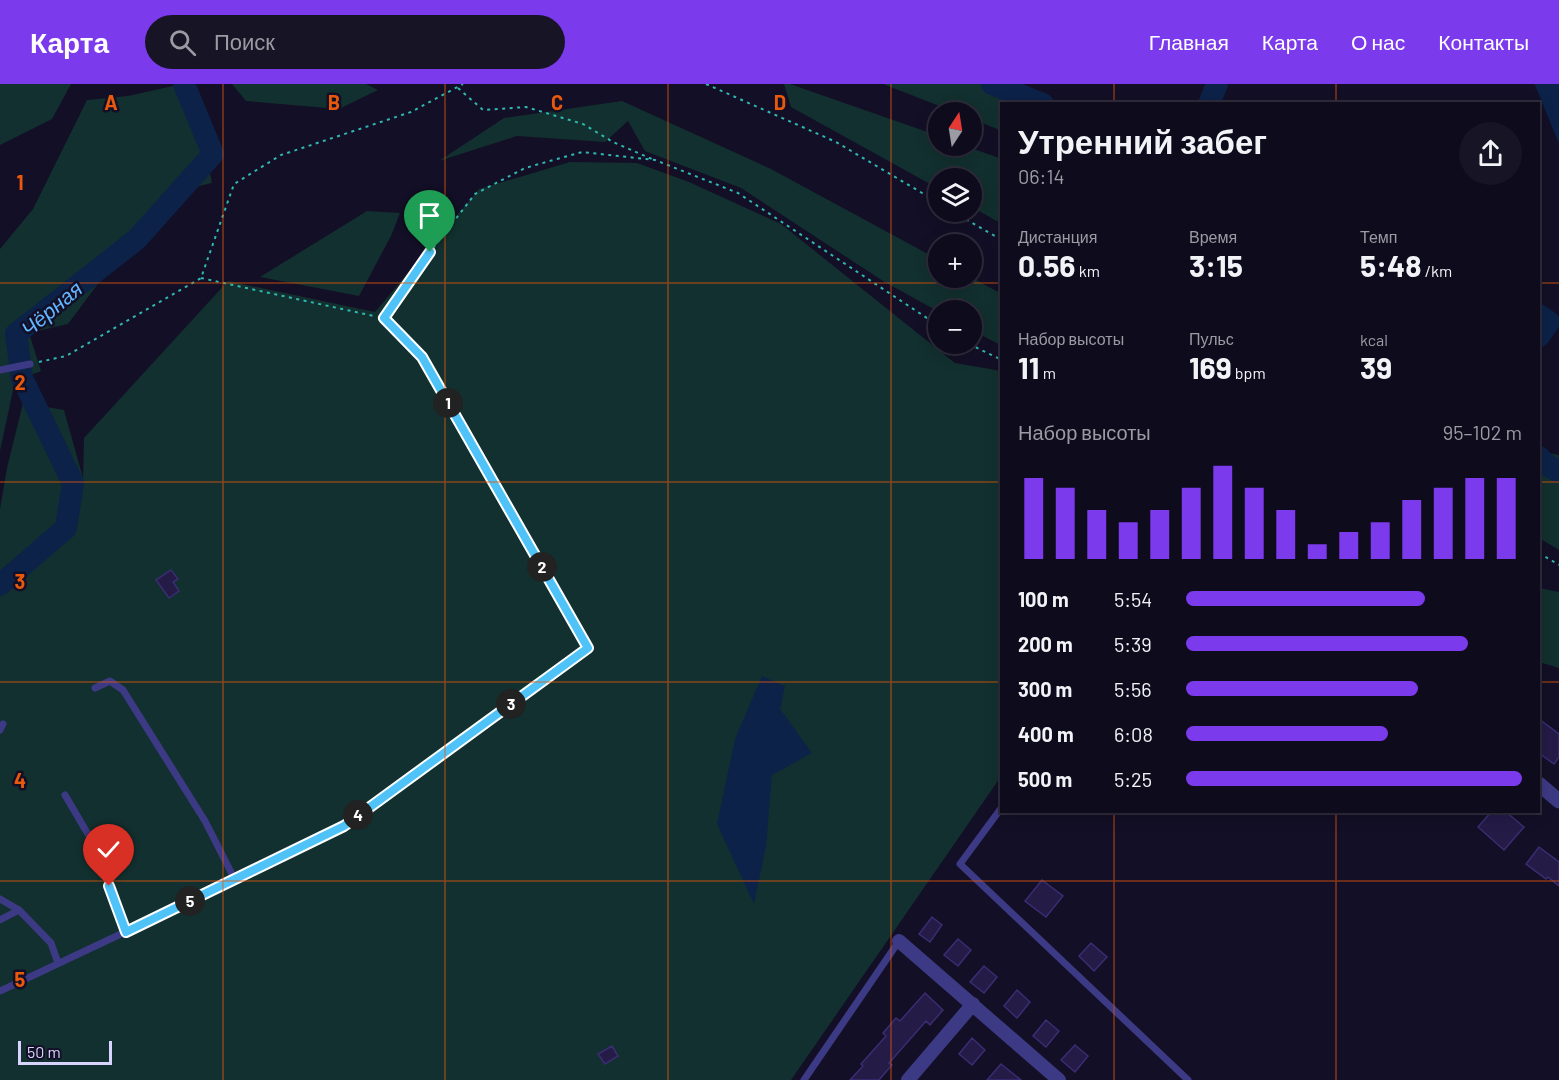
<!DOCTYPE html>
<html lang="ru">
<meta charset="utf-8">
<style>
:root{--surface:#0e0b1c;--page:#171425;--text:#f1f3f6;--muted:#9b9ba3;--line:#2e2b3b;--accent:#7c3aed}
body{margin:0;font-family:Barlow,sans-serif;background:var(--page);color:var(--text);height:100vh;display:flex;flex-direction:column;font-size:22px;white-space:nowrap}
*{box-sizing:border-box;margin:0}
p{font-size:20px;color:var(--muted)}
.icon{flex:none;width:33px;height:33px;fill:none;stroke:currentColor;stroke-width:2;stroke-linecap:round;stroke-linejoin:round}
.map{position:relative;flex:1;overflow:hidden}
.side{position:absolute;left:1000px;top:18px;width:540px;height:711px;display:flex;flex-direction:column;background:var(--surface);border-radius:0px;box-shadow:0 3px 15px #0003,0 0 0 2px var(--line)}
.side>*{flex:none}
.needle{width:39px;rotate:12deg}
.fabs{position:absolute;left:928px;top:18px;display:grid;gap:12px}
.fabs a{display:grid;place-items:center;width:54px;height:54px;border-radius:50%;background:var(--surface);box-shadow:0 3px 15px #0003,0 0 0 2px var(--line);font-size:30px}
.scale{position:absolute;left:18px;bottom:15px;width:94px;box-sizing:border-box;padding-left:6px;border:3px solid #d9d4ff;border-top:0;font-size:16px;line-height:21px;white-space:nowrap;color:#d9d4ff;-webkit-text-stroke:4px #130f26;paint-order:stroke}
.pin{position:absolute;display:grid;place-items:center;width:51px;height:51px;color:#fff;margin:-62px -26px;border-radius:50% 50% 50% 0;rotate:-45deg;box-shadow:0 0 6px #0007}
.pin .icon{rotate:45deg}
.km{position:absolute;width:30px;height:30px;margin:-15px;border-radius:50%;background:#222;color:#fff;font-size:16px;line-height:30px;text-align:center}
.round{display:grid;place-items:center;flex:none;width:63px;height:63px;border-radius:32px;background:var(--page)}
.headline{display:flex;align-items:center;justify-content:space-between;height:102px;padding:0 18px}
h1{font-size:33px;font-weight:700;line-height:45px}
.figures{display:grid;grid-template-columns:repeat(3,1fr);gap:9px;height:102px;padding:6px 18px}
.figures div{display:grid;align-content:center}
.figures b{font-size:30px;font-weight:700}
.figures small{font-size:16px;font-weight:400}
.figures p{font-size:16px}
.chart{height:168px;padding:12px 18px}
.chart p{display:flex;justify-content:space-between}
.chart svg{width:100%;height:108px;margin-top:6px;stroke:var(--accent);stroke-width:6}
ul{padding:0 18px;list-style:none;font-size:20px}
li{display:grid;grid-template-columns:96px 72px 1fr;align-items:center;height:45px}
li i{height:15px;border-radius:8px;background:var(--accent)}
header{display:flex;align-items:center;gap:36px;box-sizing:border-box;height:84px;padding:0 30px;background:var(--accent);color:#fff}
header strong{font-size:28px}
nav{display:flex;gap:33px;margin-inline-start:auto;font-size:21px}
.search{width:420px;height:54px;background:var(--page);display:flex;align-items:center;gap:15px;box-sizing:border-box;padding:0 21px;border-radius:33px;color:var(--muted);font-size:22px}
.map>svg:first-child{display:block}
.green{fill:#12302f}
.water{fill:#0c2248}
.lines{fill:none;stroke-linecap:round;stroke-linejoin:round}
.river{stroke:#0c2248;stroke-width:22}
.building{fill:#241b47;stroke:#3b2d73;stroke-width:1.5}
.path{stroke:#2fb8b0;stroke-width:2;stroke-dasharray:3 4.5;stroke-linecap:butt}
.service{stroke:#3d3a85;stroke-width:7}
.minor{stroke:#3d3a85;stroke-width:14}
.tertiary{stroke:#3d3a85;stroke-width:15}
.route-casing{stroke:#fff;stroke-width:12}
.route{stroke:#4fc3f7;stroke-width:8}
.grid{fill:none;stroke:#e8590c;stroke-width:1.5;stroke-opacity:0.55}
.labels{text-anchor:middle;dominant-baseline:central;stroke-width:5;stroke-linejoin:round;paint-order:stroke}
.water-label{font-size:21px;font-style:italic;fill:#62b6ff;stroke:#130f26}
.grid-label{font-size:20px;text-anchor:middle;font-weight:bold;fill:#e8590c;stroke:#130f26;stroke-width:5;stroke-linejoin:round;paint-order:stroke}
</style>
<header>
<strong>Карта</strong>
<div class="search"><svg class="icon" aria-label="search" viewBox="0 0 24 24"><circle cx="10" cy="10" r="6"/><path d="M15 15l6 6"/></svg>Поиск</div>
<nav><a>Главная</a><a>Карта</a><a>О нас</a><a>Контакты</a></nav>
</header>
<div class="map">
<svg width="1559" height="996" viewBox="0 0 1559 996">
<rect width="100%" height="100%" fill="#130f26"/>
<path class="green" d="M 0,0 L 71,0 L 52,35 L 0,61 Z
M 182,0 L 192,0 L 212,99 L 165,110 L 68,240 L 29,249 L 41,287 L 15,297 L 0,367 L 0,165 L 33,125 L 87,16 L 128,12 Z
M 232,0 L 366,0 L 378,6 L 339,25 L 246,17 Z
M 784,0 L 790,0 L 939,52 L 939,62 L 965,62 L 1002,75 L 1002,140 L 972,123 L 972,94 L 939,94 L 939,105 L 791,23 Z
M 883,0 L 980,0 L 1026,19 L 1002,20 L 1002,47 L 972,35 L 972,28 L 955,28 Z
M 622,17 L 771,85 L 939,176 L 939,194 L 972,194 L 1002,210 L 1002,262 L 972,246 L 972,226 L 939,228 L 883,197 L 741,104 L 645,67 L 628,37 L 605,58 L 517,52 L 439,77 L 504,34 Z
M 570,78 L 637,79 L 689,98 L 781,140 L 955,279 L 1002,287 L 1002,691 L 791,996 L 0,996 L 0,425 L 7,384 L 23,319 L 64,326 L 83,394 L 84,354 L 228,197 L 375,228 L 479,105 Z
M 367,127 L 400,129 L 391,152 L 359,212 L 260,193 Z
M 1539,367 L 1559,371 L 1559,466 L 1539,454 Z
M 1539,504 L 1559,508 L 1559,584 L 1539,578 Z"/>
<path class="water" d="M 1535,0 L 1559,0 L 1559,60 L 1535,1 Z
M 762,592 L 785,602 L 780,625 L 812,669 L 772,691 L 766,762 L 754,820 L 717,740 L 735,655 Z"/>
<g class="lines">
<path class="river" d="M 992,0 L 1043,20
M 1209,20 L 1217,0
M 1539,231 L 1549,238 L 1539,252
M 1539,373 L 1544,379 L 1559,388
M 0,501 L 66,444 L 73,399 L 22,294 L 16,250 L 137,155 L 213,70 L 184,0"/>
</g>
<path class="building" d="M 171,486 L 178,495 L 173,498 L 179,507 L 169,514 L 156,496 Z
M 1539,635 L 1559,650 L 1559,673 L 1554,680 L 1539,669 Z
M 1491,728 L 1506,728 L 1524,743 L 1504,766 L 1478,743 Z
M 1539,763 L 1559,778 L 1559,802 L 1548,793 L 1546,795 L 1526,780 Z
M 1042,796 L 1063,812 L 1046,833 L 1025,817 Z
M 932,833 L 942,841 L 930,858 L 919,850 Z
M 958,855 L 971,866 L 958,882 L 944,871 Z
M 1091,859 L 1107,873 L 1094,887 L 1079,872 Z
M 984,882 L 997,893 L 984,909 L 970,898 Z
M 1017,906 L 1030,918 L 1017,934 L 1004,922 Z
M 925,909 L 943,926 L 930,941 L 926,937 L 889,979 L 892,981 L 879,996 L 850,996 L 863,982 L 861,980 L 886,952 L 883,949 L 896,934 L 900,937 Z
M 1046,936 L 1059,947 L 1046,963 L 1033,952 Z
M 972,954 L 985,966 L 972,981 L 959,970 Z
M 1075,961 L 1088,972 L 1075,988 L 1061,976 Z
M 612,962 L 618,972 L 605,980 L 598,970 Z
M 1001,980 L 1021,996 L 987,996 Z"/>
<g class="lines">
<path class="path" d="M 706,0 L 836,58 L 939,119
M 458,4 L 483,26 L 526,23 L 583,40 L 613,58 L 652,75
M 953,128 L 1002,156
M 201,194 L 374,232
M 390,225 L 430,168 L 475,110 L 525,84 L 582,68 L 655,76 L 738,109 L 939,242
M 969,260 L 1002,276
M 39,278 L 66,272 L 201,194 L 234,100 L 281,71 L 411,28 L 463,0
M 1539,469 L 1559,481"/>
<path class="service" d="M 0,286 L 30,280
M 95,604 L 110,597 L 123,606 L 205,737 L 235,796
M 0,646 L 3,640
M 65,711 L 92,757 L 126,847
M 1002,723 L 960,780 L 1188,996
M 0,815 L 19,826 L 51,859 L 58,879
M 0,836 L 19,826
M 0,907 L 235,796 L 344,742 L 588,564 L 422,273 L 384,234
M 804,996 L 899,857"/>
<path class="minor" d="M 899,857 L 1059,996
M 908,996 L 973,920"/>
<path class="tertiary" d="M 1539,700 L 1559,717"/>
</g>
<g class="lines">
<defs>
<path id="route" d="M 109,802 L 126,848 L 344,742 L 588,564 L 422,273 L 384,234 L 430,168"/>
</defs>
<use href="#route" class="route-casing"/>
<use href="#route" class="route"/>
</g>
<path class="grid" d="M 223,0 L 223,996M 445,0 L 445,996M 668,0 L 668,996M 891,0 L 891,996M 1114,0 L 1114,20M 1336,0 L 1336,20M 0,199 L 1002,199M 1539,199 L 1559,199M 0,398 L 1002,398M 1539,398 L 1559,398M 0,598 L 1002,598M 1539,598 L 1559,598M 1114,728 L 1114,996M 1336,728 L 1336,996M 0,797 L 1559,797"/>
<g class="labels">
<g class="water-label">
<text transform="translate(51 224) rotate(-40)">Чёрная</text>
</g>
</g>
<g class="grid-label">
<text x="111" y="26">A</text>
<text x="334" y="26">B</text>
<text x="557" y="26">C</text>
<text x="780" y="26">D</text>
<text x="20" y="106">1</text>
<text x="20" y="306">2</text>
<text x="20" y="505">3</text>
<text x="20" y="704">4</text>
<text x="20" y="903">5</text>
</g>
</svg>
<div class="fabs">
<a><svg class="needle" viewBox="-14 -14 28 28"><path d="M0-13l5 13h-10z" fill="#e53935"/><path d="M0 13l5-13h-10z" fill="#9b9ba3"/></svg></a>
<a><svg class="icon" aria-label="layers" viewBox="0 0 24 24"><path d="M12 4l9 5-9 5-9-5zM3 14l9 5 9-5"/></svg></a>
<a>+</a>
<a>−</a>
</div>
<div class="scale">50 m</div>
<div class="pin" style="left:430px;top:168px;background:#1e9e55"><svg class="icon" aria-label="arrive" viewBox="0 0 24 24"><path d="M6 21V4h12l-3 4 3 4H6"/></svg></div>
<div class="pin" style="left:109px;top:802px;background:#d93025"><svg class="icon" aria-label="check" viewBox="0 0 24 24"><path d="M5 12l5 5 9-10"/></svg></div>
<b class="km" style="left:448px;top:319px">1</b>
<b class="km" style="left:542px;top:483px">2</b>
<b class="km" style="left:511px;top:620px">3</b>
<b class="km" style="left:358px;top:731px">4</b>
<b class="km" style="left:190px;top:817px">5</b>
<section class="side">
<div class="headline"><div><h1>Утренний забег</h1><p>06:14</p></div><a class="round"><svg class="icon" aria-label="share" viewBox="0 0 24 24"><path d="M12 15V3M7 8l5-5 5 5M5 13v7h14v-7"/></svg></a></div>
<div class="figures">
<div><p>Дистанция</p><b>0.56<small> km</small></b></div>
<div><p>Время</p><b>3:15</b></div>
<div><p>Темп</p><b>5:48<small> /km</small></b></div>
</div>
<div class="figures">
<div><p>Набор высоты</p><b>11<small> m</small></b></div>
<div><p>Пульс</p><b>169<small> bpm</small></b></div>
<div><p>kcal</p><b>39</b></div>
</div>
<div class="chart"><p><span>Набор высоты</span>95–102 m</p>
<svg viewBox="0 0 160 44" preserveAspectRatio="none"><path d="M5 44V11M15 44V15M25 44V24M35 44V29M45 44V24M55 44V15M65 44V6M75 44V15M85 44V24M95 44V38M105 44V33M115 44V29M125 44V20M135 44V15M145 44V11M155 44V11"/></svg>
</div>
<ul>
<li><b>100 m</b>5:54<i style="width:71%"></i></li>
<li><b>200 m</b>5:39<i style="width:84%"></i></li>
<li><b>300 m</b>5:56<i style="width:69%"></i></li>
<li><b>400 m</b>6:08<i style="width:60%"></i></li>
<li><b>500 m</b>5:25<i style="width:100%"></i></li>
</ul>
</section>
</div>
